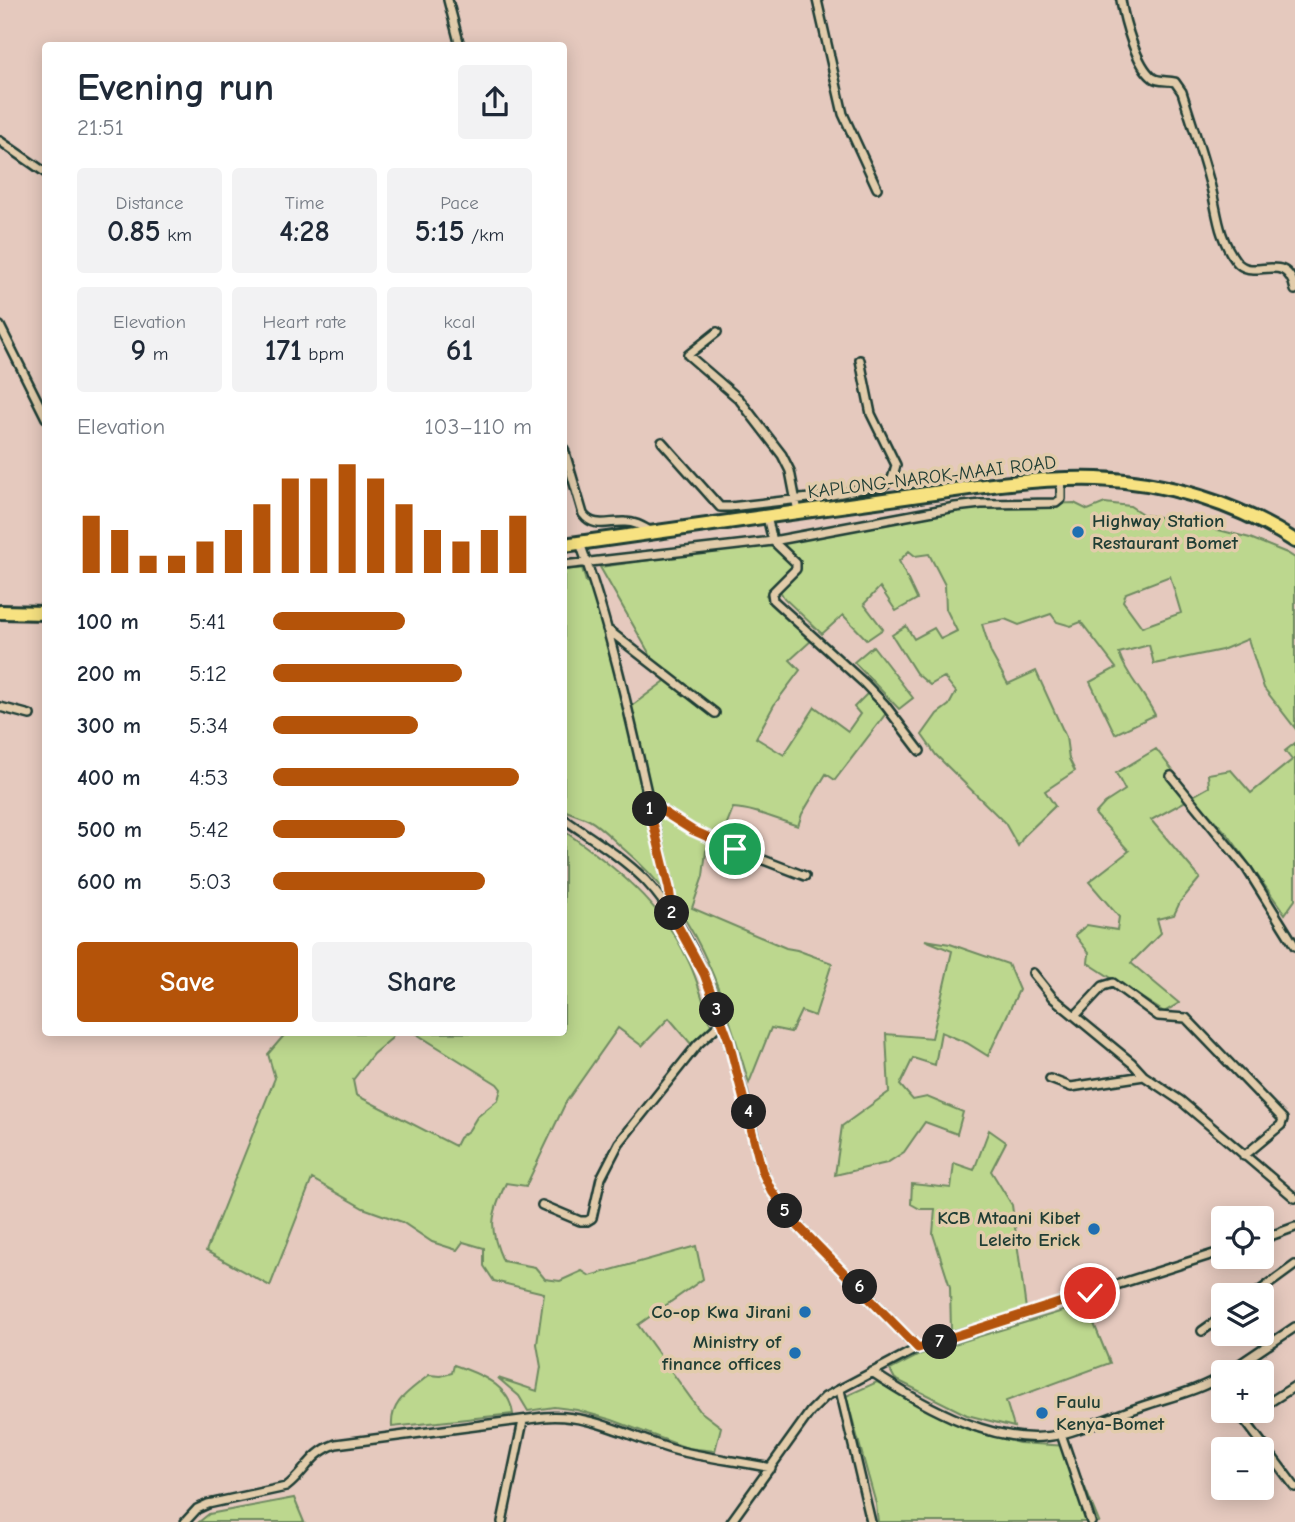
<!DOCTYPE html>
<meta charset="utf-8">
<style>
:root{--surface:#fff;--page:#f2f2f3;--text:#1f2937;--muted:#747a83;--accent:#b45309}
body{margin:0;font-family:"Comic Neue",sans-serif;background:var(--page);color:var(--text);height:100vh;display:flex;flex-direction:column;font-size:26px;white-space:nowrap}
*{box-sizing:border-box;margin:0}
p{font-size:23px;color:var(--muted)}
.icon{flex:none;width:38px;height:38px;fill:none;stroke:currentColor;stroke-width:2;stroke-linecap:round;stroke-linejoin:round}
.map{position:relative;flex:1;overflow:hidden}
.sheet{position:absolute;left:42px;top:42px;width:525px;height:994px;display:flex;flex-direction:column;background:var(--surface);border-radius:7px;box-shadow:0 4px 18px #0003}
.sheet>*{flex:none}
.tools{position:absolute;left:1211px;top:1206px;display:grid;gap:14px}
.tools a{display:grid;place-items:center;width:63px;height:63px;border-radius:7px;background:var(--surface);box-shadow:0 4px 18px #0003;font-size:35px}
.pin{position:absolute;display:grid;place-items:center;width:60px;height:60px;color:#fff;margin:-30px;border:4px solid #fff;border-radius:50%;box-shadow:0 2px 7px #0007}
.km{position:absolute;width:35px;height:35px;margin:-18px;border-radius:50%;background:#222;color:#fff;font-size:19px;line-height:35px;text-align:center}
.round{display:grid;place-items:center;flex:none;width:74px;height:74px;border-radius:7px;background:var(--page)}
.overview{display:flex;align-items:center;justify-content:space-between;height:119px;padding:0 35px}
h1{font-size:38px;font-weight:700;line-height:52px}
.figures{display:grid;grid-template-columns:repeat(3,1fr);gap:10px;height:119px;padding:7px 35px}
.figures div{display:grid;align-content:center;border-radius:7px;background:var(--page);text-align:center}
.figures b{font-size:30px;font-weight:700}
.figures small{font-size:19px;font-weight:400}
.figures p{font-size:19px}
.chart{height:196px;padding:14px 35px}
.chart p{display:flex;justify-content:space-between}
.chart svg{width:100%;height:126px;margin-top:7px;stroke:var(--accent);stroke-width:6}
.primary-button{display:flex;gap:14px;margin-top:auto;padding:14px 35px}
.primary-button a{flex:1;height:80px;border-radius:7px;background:var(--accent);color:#fff;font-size:28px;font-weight:700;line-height:80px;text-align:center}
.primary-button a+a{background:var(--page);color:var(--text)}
ul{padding:0 35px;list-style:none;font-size:23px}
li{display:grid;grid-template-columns:112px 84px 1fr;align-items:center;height:52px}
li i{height:18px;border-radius:9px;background:var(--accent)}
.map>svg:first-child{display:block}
.green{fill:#bcd78e;stroke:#6e8a61;stroke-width:2;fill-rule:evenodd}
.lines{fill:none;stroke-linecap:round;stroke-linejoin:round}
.minor-casing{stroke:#1f3d34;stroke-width:12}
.trunk-casing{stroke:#1f3d34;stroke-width:18}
.minor{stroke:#e2ccab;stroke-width:7}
.trunk{stroke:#f7e281;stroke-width:12}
.route-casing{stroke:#fff;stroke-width:14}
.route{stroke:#b45309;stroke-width:9}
.poi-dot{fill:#1f6fb2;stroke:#e2ccab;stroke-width:2.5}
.labels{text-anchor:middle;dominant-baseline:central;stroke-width:7;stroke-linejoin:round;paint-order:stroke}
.street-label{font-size:19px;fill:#1f3d34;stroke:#e2ccab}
.poi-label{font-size:19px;font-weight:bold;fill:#1f3d34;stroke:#e2ccab;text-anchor:end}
</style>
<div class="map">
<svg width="1295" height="1522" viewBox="0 0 1295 1522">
<rect width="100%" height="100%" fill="#e5c9be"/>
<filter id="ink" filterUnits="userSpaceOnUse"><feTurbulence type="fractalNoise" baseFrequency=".0143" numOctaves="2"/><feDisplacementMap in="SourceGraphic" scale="14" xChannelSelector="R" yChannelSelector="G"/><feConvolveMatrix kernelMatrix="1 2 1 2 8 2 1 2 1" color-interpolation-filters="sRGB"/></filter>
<g filter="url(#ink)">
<path class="green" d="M 1074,503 L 1088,510 L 1105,503 L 1130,506 L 1144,515 L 1175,519 L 1250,538 L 1287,553 L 1295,558 L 1295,728 L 1264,688 L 1248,639 L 1222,650 L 1154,664 L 1149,645 L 1119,653 C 1127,677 1144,692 1155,715 L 1115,734 L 1090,682 L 1116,668 L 1081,622 L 1071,626 L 1057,622 L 1051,614 L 1019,625 L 1005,619 L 982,624 L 991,653 L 1008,684 L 1036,671 L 1066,737 L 1069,759 L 1075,771 L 1045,791 L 1055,806 L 1024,836 L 1018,846 L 1005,823 L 936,755 L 922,735 L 937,714 L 949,705 L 956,692 L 944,677 L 930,685 L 916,673 L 892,635 L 906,626 L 914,639 L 934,628 L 941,639 L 957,631 L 946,609 L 945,585 L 929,554 L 915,556 L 909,551 L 899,561 L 917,599 L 896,611 L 880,587 L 864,604 L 883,629 L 867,640 L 843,615 L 822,634 L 784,598 L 780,591 L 799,567 L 799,559 L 782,543 L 980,507 ZM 1170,576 L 1181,613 L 1142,627 L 1123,601 L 1126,593 Z
M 772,543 L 792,563 L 792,567 L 766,595 L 813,639 L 790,660 L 800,670 L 774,705 L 756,738 L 784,755 L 815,707 L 848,731 L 860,714 L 854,707 L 868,693 L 887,712 L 835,780 L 826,774 L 802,814 L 798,826 C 777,820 755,809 733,808 L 726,826 L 706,851 L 703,876 L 692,908 L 786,948 L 797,950 L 832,963 L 815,1016 L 801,1011 L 791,1032 L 771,1028 L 749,1083 C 721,992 701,915 626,851 C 614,841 602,827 589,820 C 581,816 572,814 564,810 L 564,570 L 582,568 L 586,582 L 597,583 L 630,707 L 665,681 L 600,567 Z
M 873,646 L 913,698 L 899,709 L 854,662 Z
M 1295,743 L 1295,900 L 1285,914 L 1229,836 L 1193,797 L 1151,820 L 1200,878 L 1180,902 L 1174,915 L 1157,919 L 1161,933 L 1131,963 L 1179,1003 L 1164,1012 L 1088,963 L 1089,953 L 1075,935 L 1087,925 L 1117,930 L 1119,917 L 1089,882 L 1129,851 L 1095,814 L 1105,803 L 1125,790 L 1116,773 L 1156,749 L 1193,796 L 1209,787 L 1208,774 L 1231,770 L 1251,793 L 1292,760 L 1285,751 Z
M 564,831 C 613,865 661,903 687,958 C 698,979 703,1003 711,1025 L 691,1044 L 669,1018 L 642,1046 L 618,1028 L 566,1102 L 526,1186 L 506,1183 C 491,1215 488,1228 503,1261 L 535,1267 L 545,1279 L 560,1281 L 582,1271 L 590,1276 L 696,1246 L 703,1279 L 638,1325 L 700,1411 L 721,1427 L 715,1451 L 687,1448 L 612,1420 L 577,1410 L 554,1407 L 528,1411 L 519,1396 L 498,1378 L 537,1391 L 541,1367 L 537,1344 L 544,1293 L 494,1281 L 484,1266 L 484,1248 L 463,1242 L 457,1250 L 432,1242 L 402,1222 L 363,1208 L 312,1179 L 270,1286 L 206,1251 L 275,1078 L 268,1054 L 286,1033 L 393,1033 L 392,1038 L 373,1054 L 353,1080 L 356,1095 L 455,1146 L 459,1138 L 469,1130 L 477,1117 L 498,1100 L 501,1089 L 497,1084 L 415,1033 L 564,1032 Z
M 925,940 L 950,944 L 1008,964 L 1019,990 L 988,1056 L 967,1043 L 941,1032 L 935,1065 L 913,1058 L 900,1085 L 913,1100 L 927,1097 L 963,1112 L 957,1134 L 925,1122 L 904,1152 L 887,1163 L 835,1175 L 842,1126 L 889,1092 L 886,1034 L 932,1038 L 952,951 Z
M 989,1130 L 1006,1142 L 991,1171 L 1012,1205 L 1026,1309 L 951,1331 L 950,1287 L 933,1234 L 935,1209 L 920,1209 L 911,1204 L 912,1184 L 951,1188 L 954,1163 L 974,1170 Z
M 1086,1304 L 1110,1363 L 1006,1401 L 1014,1427 L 967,1415 L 895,1379 L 890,1370 L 921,1354 Z
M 454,1365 C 478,1373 510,1385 513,1414 L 392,1427 C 390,1401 410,1391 429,1375 L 441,1376 L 452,1373 Z
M 877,1382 L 966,1429 L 1019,1443 L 1068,1446 L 1099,1522 L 878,1522 L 876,1504 L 846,1396 Z
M 294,1498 L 304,1522 L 199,1522 L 209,1514 Z"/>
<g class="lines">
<defs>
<path id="minor" d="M 448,0 L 460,46
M 817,0 L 843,114 L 877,188
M 1121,0 C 1124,20 1136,65 1153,78 C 1159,82 1168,80 1175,82 L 1182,92 C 1191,121 1201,150 1209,180 C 1218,210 1216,234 1236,261 C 1252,283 1287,248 1295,290
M 0,141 L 46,173
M 0,326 L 46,418
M 717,332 L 688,355 L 739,399 L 782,455 L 790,471 L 798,512
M 662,442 L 720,507 L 730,507 L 827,496 L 885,484 L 892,479 L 896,465 L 871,414 L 860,360
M 564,449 L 583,514 C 594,529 609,521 625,522 C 636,522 643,527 652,532
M 767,517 L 773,541 L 796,563 L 796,569 L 772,593 L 773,600 L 864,683 L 885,705 L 920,751
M 580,543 C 620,654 641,773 669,888 L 672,912
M 564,565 L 773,541 L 955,507 L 981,504 L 1056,503 L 1061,499 L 1061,480
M 607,629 L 715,713
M 0,707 L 30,715
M 1171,776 L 1247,869 L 1295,946
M 649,802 L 692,830 L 735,849 L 805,876
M 564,819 C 591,838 621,856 645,880 C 714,953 739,1076 762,1171 L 771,1190 L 798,1226 L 918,1348
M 1033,973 L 1053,998 L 1132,1063 L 1144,1076
M 1075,1016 L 1103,986 L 1113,983 L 1158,1016 L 1186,1018 L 1283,1119 L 1281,1125 L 1244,1156
M 1050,1079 L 1071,1087 L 1144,1076 L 1181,1101 L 1295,1198
M 542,1205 L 580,1221 L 587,1221 L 592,1218 L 601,1178 L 619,1143 L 698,1044 L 721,1023
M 1262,1239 L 1295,1227
M 1254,1295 L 1295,1265
M 1202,1331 L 1223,1316
M 872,1372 C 923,1406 999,1450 1062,1434 C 1089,1427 1116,1415 1143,1406 C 1169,1397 1201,1390 1223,1375
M 1228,1372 L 1295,1327
M 1217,1379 L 1223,1389
M 840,1390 L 871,1522
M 1262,1407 L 1295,1386
M 1237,1410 L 1295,1487
M 1242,1419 L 1256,1410
M 1061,1434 L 1091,1522
M 185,1522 L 197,1509 L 208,1504 L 286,1487 C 306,1472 310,1453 336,1444 L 544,1417 C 591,1413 631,1438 675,1450 C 706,1458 739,1461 771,1468
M 502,1522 L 523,1421
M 731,1522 L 810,1412 L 825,1397 L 918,1348 L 1223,1251"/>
<path id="trunk" d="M 564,545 L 969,488 C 1011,482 1055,478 1097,479 C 1165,481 1238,504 1295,541
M 0,612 L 46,613"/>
</defs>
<use href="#minor" class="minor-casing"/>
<use href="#trunk" class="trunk-casing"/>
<use href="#minor" class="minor"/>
<use href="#trunk" class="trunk"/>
</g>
</g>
<g class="lines" filter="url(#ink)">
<defs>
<path id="route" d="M 735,849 L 692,830 L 648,802 L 669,888 L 673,917 L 704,974 L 728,1038 L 762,1171 L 771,1190 L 798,1226 L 918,1348 L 1090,1293"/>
</defs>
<use href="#route" class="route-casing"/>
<use href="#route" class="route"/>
</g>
<g class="poi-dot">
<circle cx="1078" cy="532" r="7"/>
<circle cx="1094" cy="1229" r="7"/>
<circle cx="805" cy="1312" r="7"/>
<circle cx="795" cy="1353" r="7"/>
<circle cx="1042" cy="1413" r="7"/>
</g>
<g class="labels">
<g class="street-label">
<text transform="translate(932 477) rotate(-7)">KAPLONG-NAROK-MAAI ROAD</text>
</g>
<g class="poi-label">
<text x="1092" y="521" text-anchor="start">Highway Station<tspan x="1092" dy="22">Restaurant Bomet</tspan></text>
<text x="1080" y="1218">KCB Mtaani Kibet<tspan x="1080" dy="22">Leleito Erick</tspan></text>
<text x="791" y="1312">Co-op Kwa Jirani</text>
<text x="781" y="1342">Ministry of<tspan x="781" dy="22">finance offices</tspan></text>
<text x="1056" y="1402" text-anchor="start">Faulu<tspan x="1056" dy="22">Kenya-Bomet</tspan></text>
</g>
</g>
</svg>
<div class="tools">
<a><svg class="icon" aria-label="locate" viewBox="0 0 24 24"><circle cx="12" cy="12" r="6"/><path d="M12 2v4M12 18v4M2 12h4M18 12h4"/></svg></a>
<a><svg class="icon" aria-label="layers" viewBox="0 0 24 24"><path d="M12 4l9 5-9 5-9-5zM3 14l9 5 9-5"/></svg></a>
<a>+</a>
<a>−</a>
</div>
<div class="pin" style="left:735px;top:849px;background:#1e9e55"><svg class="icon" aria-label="arrive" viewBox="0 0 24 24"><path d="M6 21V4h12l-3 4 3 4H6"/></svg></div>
<div class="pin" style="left:1090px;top:1293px;background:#d93025"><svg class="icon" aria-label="check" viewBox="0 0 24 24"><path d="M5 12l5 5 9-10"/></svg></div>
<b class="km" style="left:650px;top:809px">1</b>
<b class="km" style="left:672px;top:913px">2</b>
<b class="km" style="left:717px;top:1010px">3</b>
<b class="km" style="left:749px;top:1112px">4</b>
<b class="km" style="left:785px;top:1211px">5</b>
<b class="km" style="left:860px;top:1287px">6</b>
<b class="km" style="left:940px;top:1342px">7</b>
<section class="sheet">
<div class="overview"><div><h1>Evening run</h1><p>21:51</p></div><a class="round"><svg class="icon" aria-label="share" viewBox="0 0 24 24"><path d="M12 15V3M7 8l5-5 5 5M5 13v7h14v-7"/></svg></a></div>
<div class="figures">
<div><p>Distance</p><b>0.85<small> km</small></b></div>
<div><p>Time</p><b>4:28</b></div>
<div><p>Pace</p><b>5:15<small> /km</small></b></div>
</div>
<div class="figures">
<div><p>Elevation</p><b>9<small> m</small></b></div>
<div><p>Heart rate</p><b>171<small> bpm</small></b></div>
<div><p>kcal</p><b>61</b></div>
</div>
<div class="chart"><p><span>Elevation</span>103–110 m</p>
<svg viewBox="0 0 160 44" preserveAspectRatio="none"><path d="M5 44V24M15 44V29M25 44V38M35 44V38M45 44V33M55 44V29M65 44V20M75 44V11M85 44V11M95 44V6M105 44V11M115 44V20M125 44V29M135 44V33M145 44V29M155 44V24"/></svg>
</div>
<ul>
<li><b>100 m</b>5:41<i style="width:51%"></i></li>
<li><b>200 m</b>5:12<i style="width:73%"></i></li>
<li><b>300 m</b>5:34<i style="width:56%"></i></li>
<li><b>400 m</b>4:53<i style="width:95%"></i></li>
<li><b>500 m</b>5:42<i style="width:51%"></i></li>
<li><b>600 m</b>5:03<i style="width:82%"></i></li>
</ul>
<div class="primary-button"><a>Save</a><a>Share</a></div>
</section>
</div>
